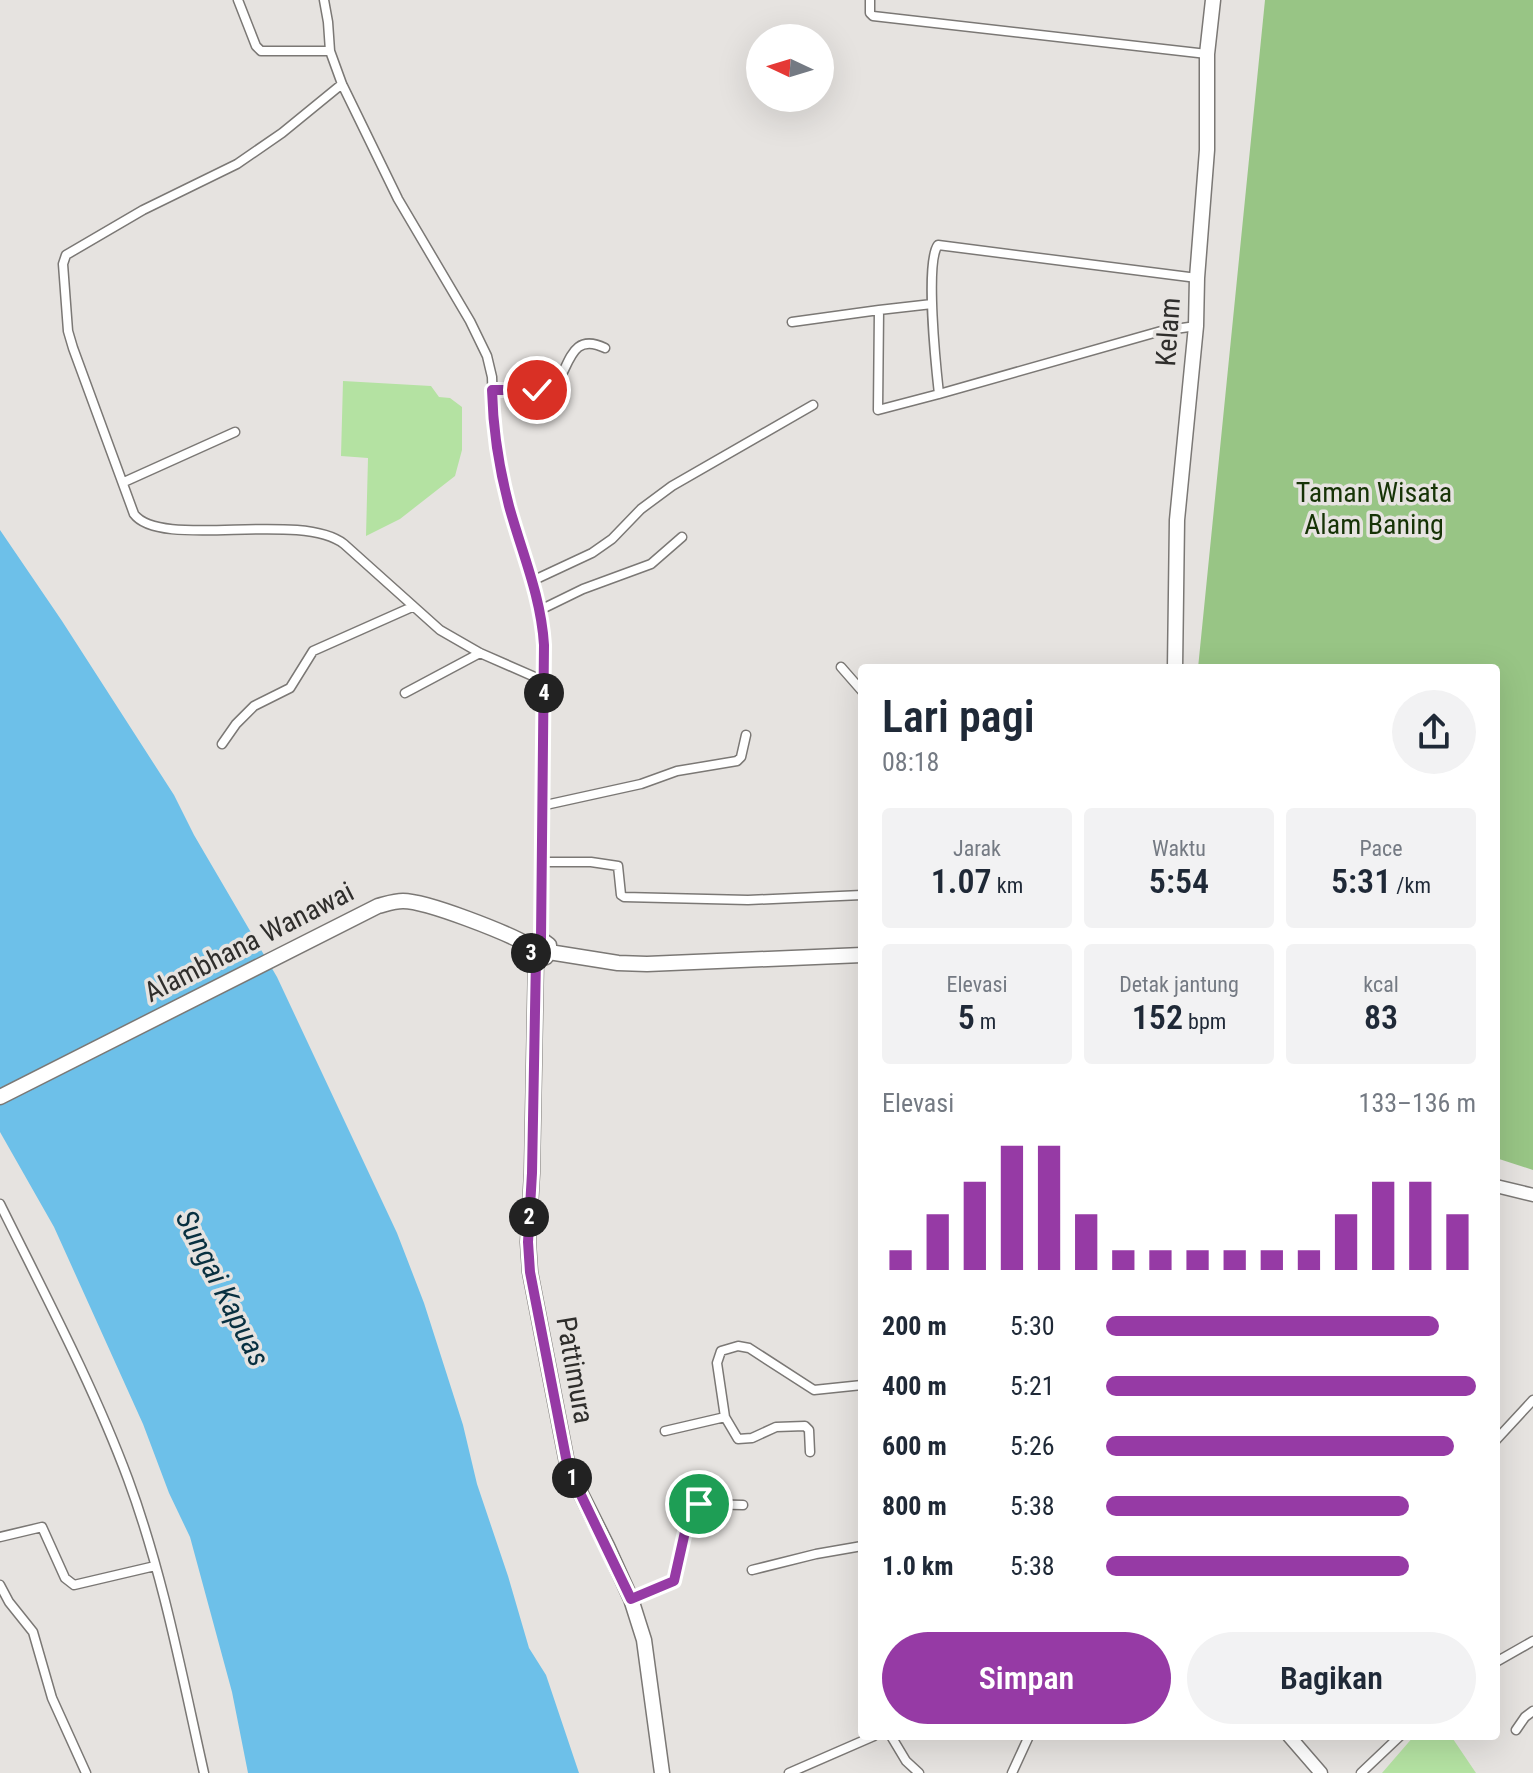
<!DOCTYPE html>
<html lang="id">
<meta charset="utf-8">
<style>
:root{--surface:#fff;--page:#f2f2f3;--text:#1f2937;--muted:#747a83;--accent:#963aa5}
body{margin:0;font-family:"Roboto Condensed",sans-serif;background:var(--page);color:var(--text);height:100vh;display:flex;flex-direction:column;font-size:30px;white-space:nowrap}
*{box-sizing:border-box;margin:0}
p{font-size:26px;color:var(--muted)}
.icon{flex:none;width:44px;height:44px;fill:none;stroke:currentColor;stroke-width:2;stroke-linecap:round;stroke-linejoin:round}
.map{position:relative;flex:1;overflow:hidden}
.side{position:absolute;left:858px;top:664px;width:642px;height:1076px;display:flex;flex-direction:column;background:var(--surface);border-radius:8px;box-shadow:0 8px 32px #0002}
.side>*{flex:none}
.needle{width:52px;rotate:274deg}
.fabs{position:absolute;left:746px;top:24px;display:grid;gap:16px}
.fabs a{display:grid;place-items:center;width:88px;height:88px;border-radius:50%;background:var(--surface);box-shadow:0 8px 32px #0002;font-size:40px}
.pin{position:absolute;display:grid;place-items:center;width:68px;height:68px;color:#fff;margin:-34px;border:4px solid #fff;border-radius:50%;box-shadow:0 2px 8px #0007}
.km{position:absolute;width:40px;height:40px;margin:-20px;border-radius:50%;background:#222;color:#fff;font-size:22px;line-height:40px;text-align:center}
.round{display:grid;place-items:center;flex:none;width:84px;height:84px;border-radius:42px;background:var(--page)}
.summary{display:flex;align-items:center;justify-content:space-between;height:136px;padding:0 24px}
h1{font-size:44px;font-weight:600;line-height:60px}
.metrics{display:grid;grid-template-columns:repeat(3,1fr);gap:12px;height:136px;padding:8px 24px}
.metrics div{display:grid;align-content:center;border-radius:8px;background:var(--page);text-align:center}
.metrics b{font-size:34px;font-weight:600}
.metrics small{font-size:22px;font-weight:400}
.metrics p{font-size:22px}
.chart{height:224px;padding:16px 24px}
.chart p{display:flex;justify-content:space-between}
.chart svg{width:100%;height:144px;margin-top:8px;stroke:var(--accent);stroke-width:6}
.cta{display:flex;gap:16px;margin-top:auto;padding:16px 24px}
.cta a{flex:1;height:92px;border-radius:48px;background:var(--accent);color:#fff;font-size:32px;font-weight:600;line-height:92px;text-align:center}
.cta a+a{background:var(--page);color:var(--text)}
ul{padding:0 24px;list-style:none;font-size:26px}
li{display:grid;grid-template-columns:128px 96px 1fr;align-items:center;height:60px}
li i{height:20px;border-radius:10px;background:var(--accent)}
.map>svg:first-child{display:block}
.green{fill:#b4e2a2}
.forest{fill:#98c585}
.water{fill:#6dc0e9}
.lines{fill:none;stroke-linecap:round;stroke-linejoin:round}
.street-casing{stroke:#7b7875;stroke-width:11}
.secondary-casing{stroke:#7b7875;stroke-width:15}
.primary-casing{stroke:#7b7875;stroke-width:17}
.street{stroke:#fff;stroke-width:8}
.secondary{stroke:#fff;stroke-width:12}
.primary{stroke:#fff;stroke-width:14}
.route-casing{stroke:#fff;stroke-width:16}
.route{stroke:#963aa5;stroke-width:10}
.labels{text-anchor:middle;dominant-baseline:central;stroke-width:7;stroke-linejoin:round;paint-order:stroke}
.street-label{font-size:28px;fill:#2f2e2c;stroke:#e6e3e0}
.park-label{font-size:28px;fill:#163306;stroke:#e6e3e0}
.water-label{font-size:30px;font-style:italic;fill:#083040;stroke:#e6e3e0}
</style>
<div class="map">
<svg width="1533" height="1773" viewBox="0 0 1533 1773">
<rect width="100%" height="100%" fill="#e6e3e0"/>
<path class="green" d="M 343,381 L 431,386 L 439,397 L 450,398 L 462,407 L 462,450 L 455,476 L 400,519 L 366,536 L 368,458 L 341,456 Z
M 1414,1736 L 1451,1736 L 1476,1773 L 1382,1773 Z"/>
<path class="forest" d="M 1265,0 L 1533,0 L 1533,1170 L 1496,1158 L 1496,668 L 1198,668 Z"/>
<path class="water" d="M 0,530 L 62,621 L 174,795 L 194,835 L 277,977 L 397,1233 L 424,1303 L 463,1425 L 477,1484 L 508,1576 L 529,1648 L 546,1675 L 579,1773 L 248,1773 L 232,1692 L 190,1537 L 169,1493 L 143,1424 L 54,1227 L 0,1132 Z"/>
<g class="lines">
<defs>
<path id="street" d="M 238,0 L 256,46 L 261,51 L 330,51 L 342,84 L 398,199 L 470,321 L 487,356 L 492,377 L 494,432 L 497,455 L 543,623 L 541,939
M 324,0 L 328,22 L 330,51
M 870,0 L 870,13 L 873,16 L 1207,54
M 342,84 L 282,133 L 237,164 L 143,210 L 66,255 L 63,264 L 68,331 L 73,348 L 134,514 C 160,550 300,510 344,544 L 440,630 L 480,653 L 544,681
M 879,310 L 932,304
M 792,322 L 879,310 L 878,410 L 939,394
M 1196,326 L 1161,331 L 939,394 C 936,367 925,262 938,245 L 1197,278
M 492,390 L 554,388 C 570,367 570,331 605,348
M 124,482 L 235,432
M 532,581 L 592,553 L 612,539 L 641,509 L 672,486 L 813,405
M 540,610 L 583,589 L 651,564 L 682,537
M 841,667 L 862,691
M 405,693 L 480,653
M 222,744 L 236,724 L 254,706 L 290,688 L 313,651 L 412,607
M 541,806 L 641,784 L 677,771 L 737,761 L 741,757 L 746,735
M 542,862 L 591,862 L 618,866 L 621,895 L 624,897 L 748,900 L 862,895
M 0,1204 C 45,1295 93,1385 128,1479 C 163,1574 182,1675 204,1773
M 665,1431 L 725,1417
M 1496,1440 L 1533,1400
M 810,1452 L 809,1430 L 805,1426 L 776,1427 L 752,1438 L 738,1439 L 725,1417 L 717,1363 L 721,1351 L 738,1346 L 749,1348 L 814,1390 L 862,1385
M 0,1537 L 42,1527 L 65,1578 L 74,1585 L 155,1566
M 752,1570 L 816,1554 L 862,1546
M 0,1585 L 9,1602 L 33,1632 L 52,1698 L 86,1773
M 631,1599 L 674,1581 L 691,1508 L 699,1504 L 743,1505
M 1496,1662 L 1533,1641
M 1516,1730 L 1525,1717 L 1533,1711
M 891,1736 L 906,1761 L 919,1773
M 789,1773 L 874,1736
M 1012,1773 L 1029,1736
M 1361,1773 L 1400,1736"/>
<path id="secondary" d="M 1496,1186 L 1533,1195
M 1289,1736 L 1321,1773"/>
<path id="primary" d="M 1175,668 L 1177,520 L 1196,326 L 1197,278 L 1207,150 L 1207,54 L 1213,0
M 549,952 L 549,945 L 541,939 L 535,941 L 530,946 L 533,956 L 539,959 L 546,957 L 549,952 L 618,963 L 647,964 L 862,955
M 536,958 L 532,1173 L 528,1242 L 530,1272 L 568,1468 L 607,1546 L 631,1599 L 644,1640 L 662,1773
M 0,1097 L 378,906 C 386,904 394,901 403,901 C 427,901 508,933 530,946"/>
</defs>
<use href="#street" class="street-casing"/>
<use href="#secondary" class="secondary-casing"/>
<use href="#primary" class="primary-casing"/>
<use href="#street" class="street"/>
<use href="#secondary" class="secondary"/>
<use href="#primary" class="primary"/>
</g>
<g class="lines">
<defs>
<path id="route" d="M 537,390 L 492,390 C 493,430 499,468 509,506 C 522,553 541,596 544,645 L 541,939 L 532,943 L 530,949 L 536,958 L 532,1173 L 528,1242 L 530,1272 L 568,1468 L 631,1599 L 674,1581 L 689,1514 L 691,1508 L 699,1504"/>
</defs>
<use href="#route" class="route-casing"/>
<use href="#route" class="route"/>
</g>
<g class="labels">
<g class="street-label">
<text transform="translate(1168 332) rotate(-86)">Kelam</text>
<text transform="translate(249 942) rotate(-27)">Alambhana Wanawai</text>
<text transform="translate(575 1370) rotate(80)">Pattimura</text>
</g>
<g class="park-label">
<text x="1374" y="492">Taman Wisata<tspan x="1374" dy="32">Alam Baning</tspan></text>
</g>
<g class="water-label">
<text transform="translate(223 1288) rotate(63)">Sungai Kapuas</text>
</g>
</g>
</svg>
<div class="fabs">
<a><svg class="needle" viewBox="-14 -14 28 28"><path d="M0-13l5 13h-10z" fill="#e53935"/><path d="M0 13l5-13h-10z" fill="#747a83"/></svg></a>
</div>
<div class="pin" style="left:699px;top:1504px;background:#1e9e55"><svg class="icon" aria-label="arrive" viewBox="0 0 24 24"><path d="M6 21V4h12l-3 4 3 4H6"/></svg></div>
<div class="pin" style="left:537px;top:390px;background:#d93025"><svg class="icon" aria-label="check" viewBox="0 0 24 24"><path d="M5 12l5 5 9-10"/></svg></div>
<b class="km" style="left:572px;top:1478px">1</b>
<b class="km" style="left:529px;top:1217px">2</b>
<b class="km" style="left:531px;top:953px">3</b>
<b class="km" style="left:544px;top:693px">4</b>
<section class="side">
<div class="summary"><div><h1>Lari pagi</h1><p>08:18</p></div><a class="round"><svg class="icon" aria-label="share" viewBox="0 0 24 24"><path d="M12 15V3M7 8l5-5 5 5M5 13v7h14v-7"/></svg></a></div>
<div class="metrics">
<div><p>Jarak</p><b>1.07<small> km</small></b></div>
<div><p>Waktu</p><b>5:54</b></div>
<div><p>Pace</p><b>5:31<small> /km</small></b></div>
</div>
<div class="metrics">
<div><p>Elevasi</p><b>5<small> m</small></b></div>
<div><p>Detak jantung</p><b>152<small> bpm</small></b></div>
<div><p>kcal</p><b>83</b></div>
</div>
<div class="chart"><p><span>Elevasi</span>133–136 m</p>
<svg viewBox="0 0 160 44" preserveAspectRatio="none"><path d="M5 44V38M15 44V27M25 44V17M35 44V6M45 44V6M55 44V27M65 44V38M75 44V38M85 44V38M95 44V38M105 44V38M115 44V38M125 44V27M135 44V17M145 44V17M155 44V27"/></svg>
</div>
<ul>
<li><b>200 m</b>5:30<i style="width:90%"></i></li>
<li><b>400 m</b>5:21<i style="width:100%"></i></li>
<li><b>600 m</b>5:26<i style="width:94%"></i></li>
<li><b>800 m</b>5:38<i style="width:82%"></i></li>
<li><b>1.0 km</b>5:38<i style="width:82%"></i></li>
</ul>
<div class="cta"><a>Simpan</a><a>Bagikan</a></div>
</section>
</div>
